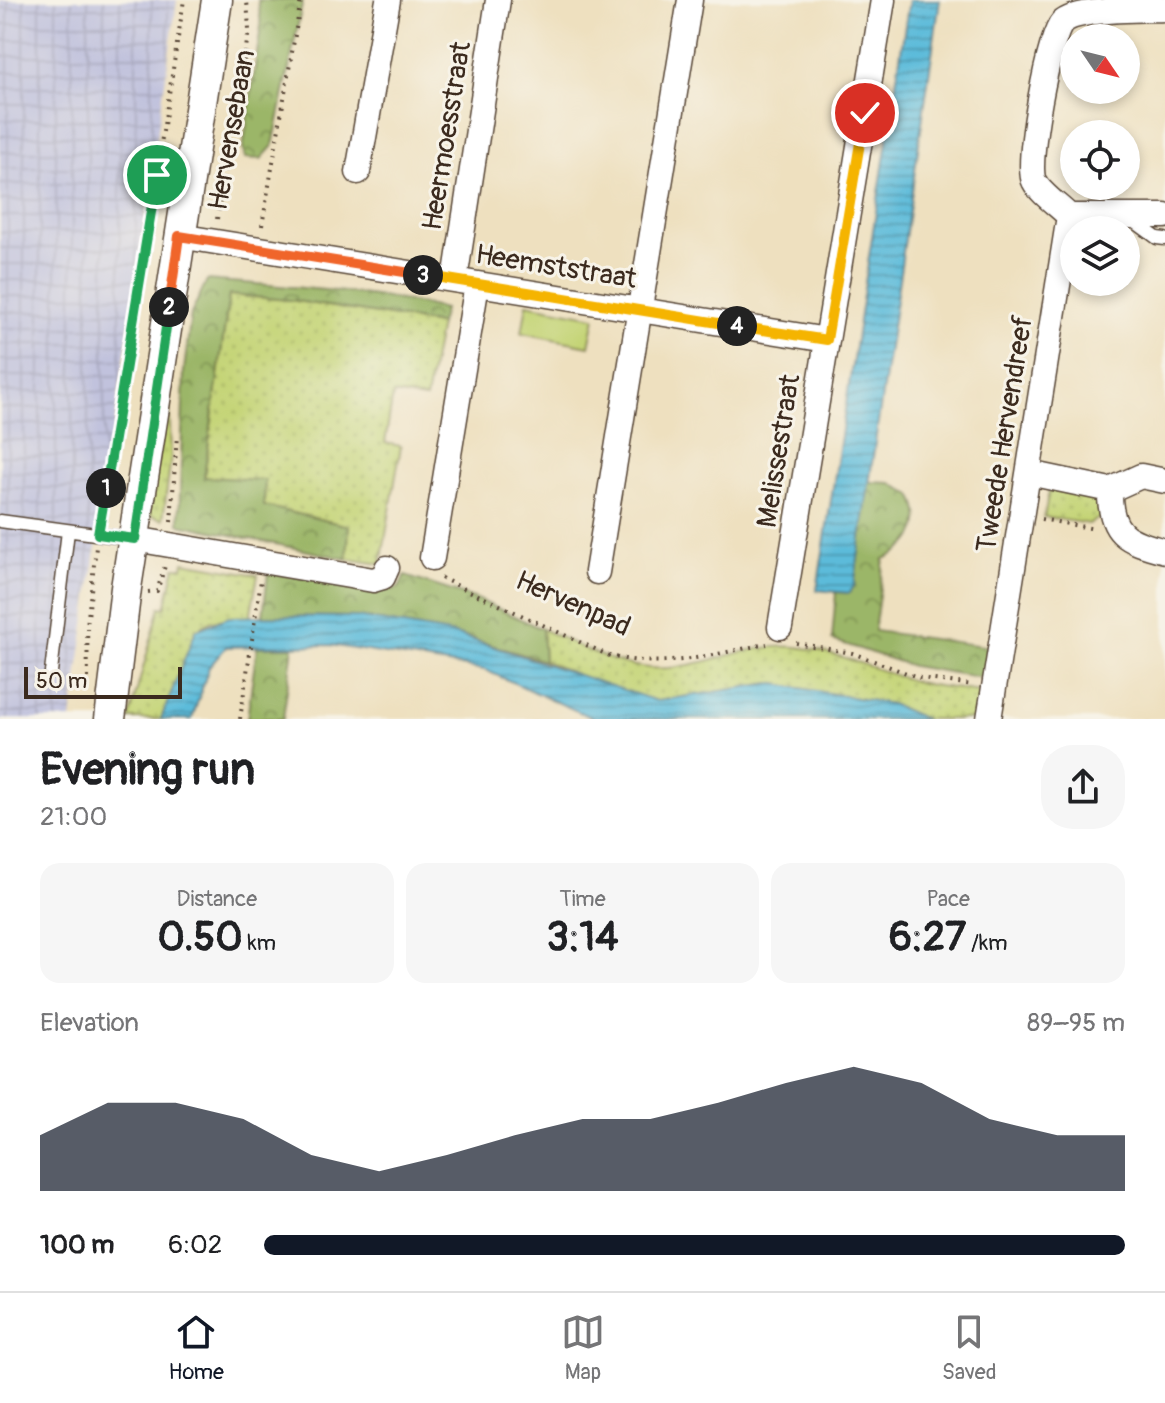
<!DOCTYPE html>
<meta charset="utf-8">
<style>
:root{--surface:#fff;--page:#f6f6f6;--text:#202124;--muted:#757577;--line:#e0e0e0;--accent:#111827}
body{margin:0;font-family:Pangolin,sans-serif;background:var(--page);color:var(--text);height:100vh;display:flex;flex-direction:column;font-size:30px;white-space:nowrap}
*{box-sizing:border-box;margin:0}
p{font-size:26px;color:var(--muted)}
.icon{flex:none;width:44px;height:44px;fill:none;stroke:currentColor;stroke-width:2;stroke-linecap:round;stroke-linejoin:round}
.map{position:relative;height:719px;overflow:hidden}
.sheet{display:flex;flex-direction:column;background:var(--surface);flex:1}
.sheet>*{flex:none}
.needle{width:52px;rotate:125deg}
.fabs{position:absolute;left:1060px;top:24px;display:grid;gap:16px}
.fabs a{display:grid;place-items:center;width:80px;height:80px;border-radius:50%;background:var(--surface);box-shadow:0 4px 12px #0003;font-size:40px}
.scale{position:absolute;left:24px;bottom:20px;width:158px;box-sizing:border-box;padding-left:8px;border:4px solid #3b2a1e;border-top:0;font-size:22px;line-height:28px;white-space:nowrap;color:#3b2a1e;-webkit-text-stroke:6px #f7f3e8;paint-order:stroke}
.pin{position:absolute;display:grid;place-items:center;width:68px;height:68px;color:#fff;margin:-34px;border:4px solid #fff;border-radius:50%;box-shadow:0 2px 8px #0007}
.km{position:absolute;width:40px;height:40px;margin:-20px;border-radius:50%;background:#222;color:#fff;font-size:22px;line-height:40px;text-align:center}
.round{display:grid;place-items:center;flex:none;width:84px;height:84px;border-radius:32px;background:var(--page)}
.head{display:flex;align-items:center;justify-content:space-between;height:136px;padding:0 40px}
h1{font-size:44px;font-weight:800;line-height:60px}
.metrics{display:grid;grid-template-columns:repeat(3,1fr);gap:12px;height:136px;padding:8px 40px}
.metrics div{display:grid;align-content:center;border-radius:20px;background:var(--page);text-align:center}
.metrics b{font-size:40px;font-weight:800}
.metrics small{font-size:22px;font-weight:400}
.metrics p{font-size:22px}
.chart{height:224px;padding:16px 40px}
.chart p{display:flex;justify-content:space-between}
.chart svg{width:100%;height:144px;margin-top:8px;fill:var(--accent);opacity:.7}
ul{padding:0 40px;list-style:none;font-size:26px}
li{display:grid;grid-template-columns:128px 96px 1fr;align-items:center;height:60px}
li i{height:20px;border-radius:10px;background:var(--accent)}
.dock{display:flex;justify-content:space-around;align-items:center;height:112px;border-top:2px solid var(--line);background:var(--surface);font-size:22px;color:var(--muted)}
.dock a{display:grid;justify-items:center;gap:4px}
.dock .current{color:var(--accent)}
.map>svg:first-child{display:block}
.industrial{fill:url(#industrial-grid)}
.grass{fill:url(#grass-dots);stroke:#807f4a;stroke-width:2}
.forest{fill:url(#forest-crowns);stroke:#6b7042;stroke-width:2}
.park{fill:#c4d476;stroke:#807f4a;stroke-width:2}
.water{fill:url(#water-rules);stroke:#4c727c;stroke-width:2}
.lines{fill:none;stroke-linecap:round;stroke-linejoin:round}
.service-casing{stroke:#564536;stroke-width:15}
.minor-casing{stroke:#564536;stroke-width:27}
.tertiary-casing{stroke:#564536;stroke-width:33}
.path{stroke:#564536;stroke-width:4;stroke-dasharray:2 6;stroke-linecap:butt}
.service{stroke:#fff;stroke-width:12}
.minor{stroke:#fff;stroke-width:24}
.tertiary{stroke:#fff;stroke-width:30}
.split-1-casing{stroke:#fff;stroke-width:16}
.split-2-casing{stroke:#fff;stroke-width:16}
.split-3-casing{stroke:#fff;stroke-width:16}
.split-4-casing{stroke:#fff;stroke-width:16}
.split-5-casing{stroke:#fff;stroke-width:16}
.split-1{stroke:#22a559;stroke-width:10}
.split-2{stroke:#22a559;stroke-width:10}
.split-3{stroke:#f0652b;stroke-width:10}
.split-4{stroke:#f5b400;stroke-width:10}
.split-5{stroke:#f5b400;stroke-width:10}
.labels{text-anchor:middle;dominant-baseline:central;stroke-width:6;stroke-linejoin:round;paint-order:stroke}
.street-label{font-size:28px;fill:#3b2a1e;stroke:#f7f3e8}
</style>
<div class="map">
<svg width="1165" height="719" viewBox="0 0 1165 719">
<defs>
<pattern id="industrial-grid" width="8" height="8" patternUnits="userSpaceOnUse" patternTransform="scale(2)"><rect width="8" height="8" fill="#c1c2dd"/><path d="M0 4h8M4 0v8" fill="none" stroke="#a7a7bd"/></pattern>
<pattern id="grass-dots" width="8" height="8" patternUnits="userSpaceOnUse" patternTransform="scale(2)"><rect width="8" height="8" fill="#c4d476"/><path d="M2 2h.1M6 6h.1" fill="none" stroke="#a9b666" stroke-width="1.8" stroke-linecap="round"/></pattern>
<pattern id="forest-crowns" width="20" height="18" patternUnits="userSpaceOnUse" patternTransform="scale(2)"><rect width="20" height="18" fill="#9bb667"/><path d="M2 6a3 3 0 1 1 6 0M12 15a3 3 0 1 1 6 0" fill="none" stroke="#809454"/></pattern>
<pattern id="water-rules" width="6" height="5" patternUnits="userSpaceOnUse" patternTransform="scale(2)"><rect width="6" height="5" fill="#5cbbda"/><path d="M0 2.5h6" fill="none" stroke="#4d98b0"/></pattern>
</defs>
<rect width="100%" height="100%" fill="#f7f3e8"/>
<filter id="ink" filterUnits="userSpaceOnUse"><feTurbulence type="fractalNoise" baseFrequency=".0125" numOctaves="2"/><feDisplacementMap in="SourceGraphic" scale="16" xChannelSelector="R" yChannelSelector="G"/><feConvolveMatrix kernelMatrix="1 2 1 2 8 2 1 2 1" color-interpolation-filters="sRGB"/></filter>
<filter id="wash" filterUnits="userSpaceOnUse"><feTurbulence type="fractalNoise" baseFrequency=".006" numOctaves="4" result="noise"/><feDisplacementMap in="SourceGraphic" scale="32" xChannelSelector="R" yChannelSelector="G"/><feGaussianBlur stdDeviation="1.8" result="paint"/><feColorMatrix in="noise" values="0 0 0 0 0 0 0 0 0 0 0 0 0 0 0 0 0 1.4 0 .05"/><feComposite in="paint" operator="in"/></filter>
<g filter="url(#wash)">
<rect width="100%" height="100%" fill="#eee0bf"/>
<path class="industrial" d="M 0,0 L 177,0 L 71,719 L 0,719 Z"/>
<path class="grass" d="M 229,295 L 290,300 L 440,324 L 426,399 L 393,394 L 385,443 L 401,446 L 381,564 L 347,559 L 348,526 L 263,506 L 204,477 Z
M 169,394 L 171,457 L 163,519 L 148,515 Z
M 1050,486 L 1097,494 L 1103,516 L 1089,524 L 1044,517 Z
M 184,562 L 258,575 L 250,617 L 212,621 L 196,630 L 161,719 L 129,719 L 160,607 L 165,608 L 175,567 L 183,567 Z
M 542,629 C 582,647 624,672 669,668 C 711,664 752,643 796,647 C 837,651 874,670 913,681 C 934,687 958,688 979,692 L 985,698 L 986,719 L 925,719 L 891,704 L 771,683 L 658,701 L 615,690 L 544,661 Z"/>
<path class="forest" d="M 258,0 L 303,0 L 273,146 L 261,159 L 245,158 L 243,149 L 261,26 Z
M 207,280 C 286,287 367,290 444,309 L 440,324 L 290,300 L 229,295 L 204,477 L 265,480 L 264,506 L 349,526 L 347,559 L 179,524 L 184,370 L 191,314 Z
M 868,482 L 891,483 L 912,495 C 928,523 912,548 884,559 L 874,631 L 991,647 L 987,674 L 983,678 L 912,666 L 832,640 L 836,592 L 849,593 L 854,586 Z
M 268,573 L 391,590 L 399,588 L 405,576 L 477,599 L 542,629 L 544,661 L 455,634 L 357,617 L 263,616 Z
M 257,647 L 293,647 L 283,719 L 247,719 Z"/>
<path class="park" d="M 527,304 L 595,317 L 589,346 L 522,333 Z"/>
<path class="water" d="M 909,0 L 940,0 L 854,586 L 849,593 L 817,590 Z
M 263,616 L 357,617 L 455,634 L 657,701 L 771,683 L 891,704 L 925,719 L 595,719 L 485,670 L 330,645 L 226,647 L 209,667 L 192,719 L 161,719 L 196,630 L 229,617 Z"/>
</g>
<g filter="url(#ink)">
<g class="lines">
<defs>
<path id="service" d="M 1131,219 L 1157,238 L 1165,239
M 0,521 L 132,539
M 51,672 L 68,531"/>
<path id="minor" d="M 358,172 L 388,0
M 1069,216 C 1059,206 1040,193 1034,181 C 1025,165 1049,37 1062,23 C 1076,8 1143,10 1165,9
M 179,236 L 827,340
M 455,280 L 498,0
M 1029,473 L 1110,490 L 1141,476 L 1165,481
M 1110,490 C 1109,534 1126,541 1165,551
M 135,539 L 373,580 L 383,577 L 387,568
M 432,558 L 477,284
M 597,572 L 690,0
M 780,627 L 883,0
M 989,719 L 1069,216 L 1165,216"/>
<path id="tertiary" d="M 110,719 L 126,588 L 217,0"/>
</defs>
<use href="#service" class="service-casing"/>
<use href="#minor" class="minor-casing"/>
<use href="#tertiary" class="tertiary-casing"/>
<path class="path" d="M 217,219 L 249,30 L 247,0
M 262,226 L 301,0
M 101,519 L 184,0
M 1041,519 L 1095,529
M 171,522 L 177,435
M 441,578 L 610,656 C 668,670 711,654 767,644
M 148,592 L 157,591 L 165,566
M 796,643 L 852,653 L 920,678 L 973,685
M 88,678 L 87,626 L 96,547
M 240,719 L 261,580"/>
<use href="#service" class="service"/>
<use href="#minor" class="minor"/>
<use href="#tertiary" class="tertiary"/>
</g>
</g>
<g class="lines" filter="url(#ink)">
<defs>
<path id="split-1" d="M 106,488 L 157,175"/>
<path id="split-2" d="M 106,488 L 98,534 L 135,539 L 169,307"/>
<path id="split-3" d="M 169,307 L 179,236 L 423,275"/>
<path id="split-4" d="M 423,275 L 737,326"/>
<path id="split-5" d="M 737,326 L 827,340 L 865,113"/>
</defs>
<use href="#split-1" class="split-1-casing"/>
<use href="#split-2" class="split-2-casing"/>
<use href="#split-3" class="split-3-casing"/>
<use href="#split-4" class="split-4-casing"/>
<use href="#split-5" class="split-5-casing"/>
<use href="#split-1" class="split-1"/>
<use href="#split-2" class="split-2"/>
<use href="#split-3" class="split-3"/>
<use href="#split-4" class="split-4"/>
<use href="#split-5" class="split-5"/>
</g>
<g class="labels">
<g class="street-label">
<text transform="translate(232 130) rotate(-80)">Hervensebaan</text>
<text transform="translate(447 136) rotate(-81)">Heermoesstraat</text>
<text transform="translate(556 267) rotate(9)">Heemststraat</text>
<text transform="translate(1005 434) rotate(-81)">Tweede Hervendreef</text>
<text transform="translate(779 451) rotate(-81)">Melissestraat</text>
<text transform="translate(573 604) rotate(24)">Hervenpad</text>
</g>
</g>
</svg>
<div class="fabs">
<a><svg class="needle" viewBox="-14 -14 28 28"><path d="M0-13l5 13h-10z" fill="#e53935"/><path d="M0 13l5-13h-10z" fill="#757577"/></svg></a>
<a><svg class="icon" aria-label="locate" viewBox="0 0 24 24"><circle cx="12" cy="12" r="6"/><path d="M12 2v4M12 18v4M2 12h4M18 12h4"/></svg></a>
<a><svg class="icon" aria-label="layers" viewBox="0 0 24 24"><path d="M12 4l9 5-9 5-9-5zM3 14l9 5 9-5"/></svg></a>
</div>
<div class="scale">50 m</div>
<div class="pin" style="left:157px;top:175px;background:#1e9e55"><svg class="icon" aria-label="arrive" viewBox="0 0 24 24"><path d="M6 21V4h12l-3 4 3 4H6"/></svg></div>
<div class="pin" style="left:865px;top:113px;background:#d93025"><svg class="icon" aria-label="check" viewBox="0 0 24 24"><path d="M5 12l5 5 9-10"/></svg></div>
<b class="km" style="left:106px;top:488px">1</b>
<b class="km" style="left:169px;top:307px">2</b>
<b class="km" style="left:423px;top:275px">3</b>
<b class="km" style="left:737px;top:326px">4</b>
</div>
<section class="sheet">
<div class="head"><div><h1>Evening run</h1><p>21:00</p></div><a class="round"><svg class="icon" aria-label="share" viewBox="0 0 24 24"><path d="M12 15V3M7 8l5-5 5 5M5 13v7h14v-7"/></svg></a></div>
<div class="metrics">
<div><p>Distance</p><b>0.50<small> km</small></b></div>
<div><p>Time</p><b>3:14</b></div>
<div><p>Pace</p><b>6:27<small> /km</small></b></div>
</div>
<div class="chart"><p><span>Elevation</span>89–95 m</p>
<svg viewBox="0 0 160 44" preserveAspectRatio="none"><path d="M0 44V27L10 17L20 17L30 22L40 33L50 38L60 33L70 27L80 22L90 22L100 17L110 11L120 6L130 11L140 22L150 27L160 27V44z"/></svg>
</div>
<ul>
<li><b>100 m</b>6:02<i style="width:100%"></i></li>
</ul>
</section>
<nav class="dock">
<a class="current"><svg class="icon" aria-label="home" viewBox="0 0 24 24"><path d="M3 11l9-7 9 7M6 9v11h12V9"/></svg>Home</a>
<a><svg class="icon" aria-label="map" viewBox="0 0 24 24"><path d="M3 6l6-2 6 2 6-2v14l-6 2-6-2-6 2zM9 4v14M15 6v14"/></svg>Map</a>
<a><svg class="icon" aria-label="saved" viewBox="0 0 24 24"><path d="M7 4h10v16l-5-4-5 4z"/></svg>Saved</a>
</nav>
